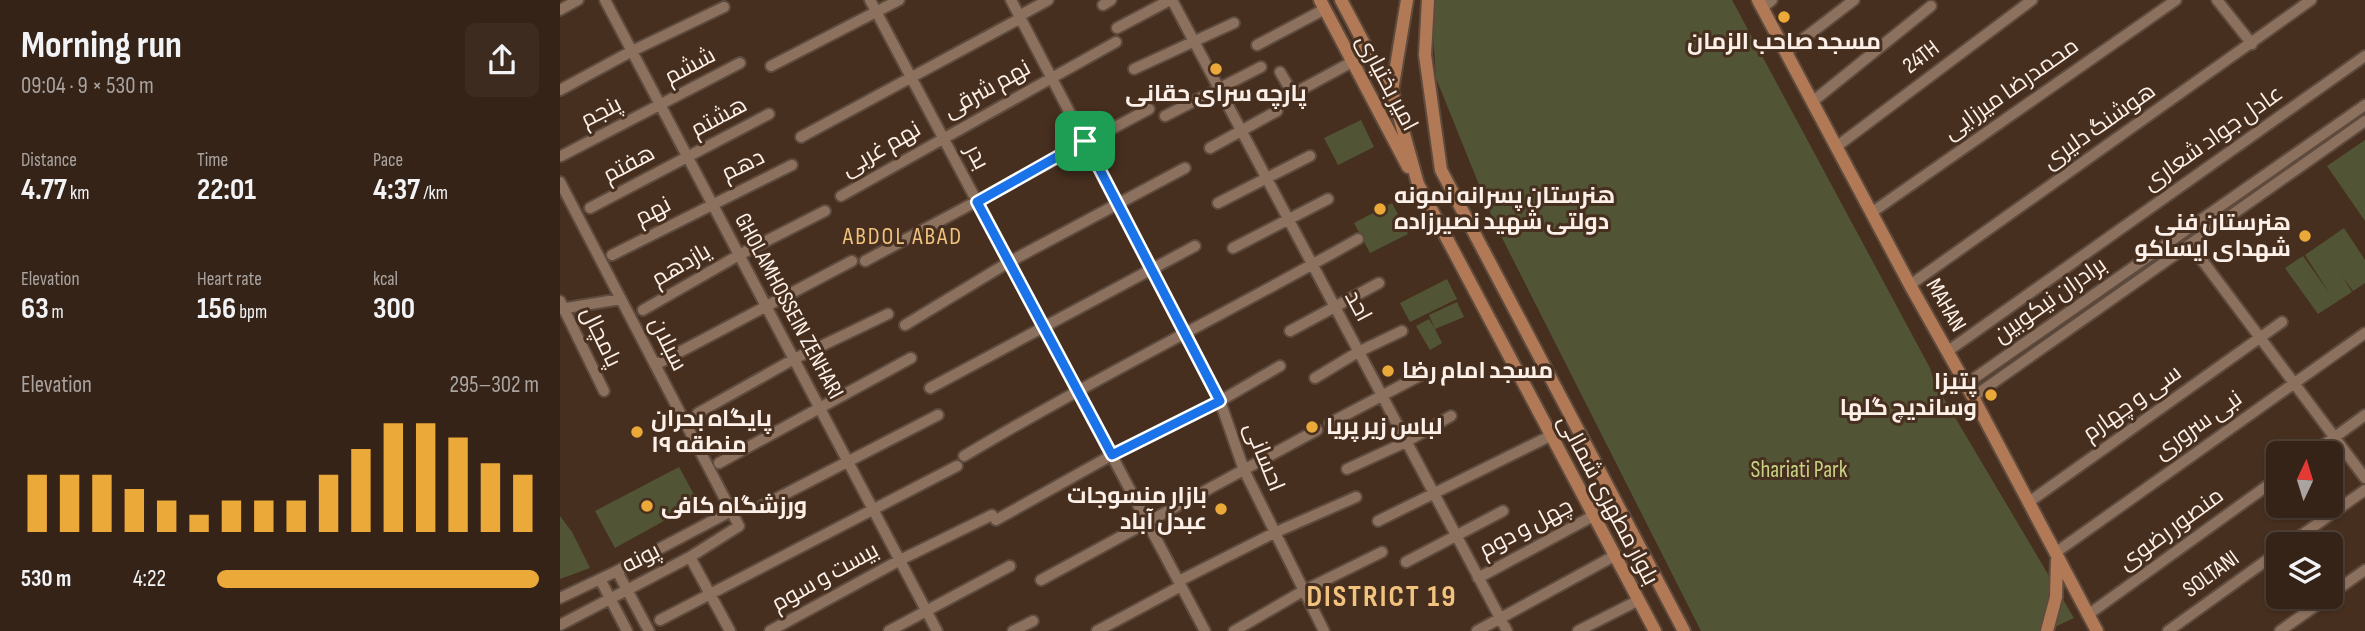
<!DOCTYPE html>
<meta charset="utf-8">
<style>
:root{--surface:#352317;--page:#3d2b20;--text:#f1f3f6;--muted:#aaa4a1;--line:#4f4036;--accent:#eba939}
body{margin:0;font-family:"Sofia Sans Condensed",Cairo,sans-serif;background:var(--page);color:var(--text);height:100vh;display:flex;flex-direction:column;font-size:26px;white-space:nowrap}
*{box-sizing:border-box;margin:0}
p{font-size:23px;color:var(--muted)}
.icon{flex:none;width:38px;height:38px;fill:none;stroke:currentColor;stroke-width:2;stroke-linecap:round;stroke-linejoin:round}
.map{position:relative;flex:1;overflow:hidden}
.details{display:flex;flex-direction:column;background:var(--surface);width:560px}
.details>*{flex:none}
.needle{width:46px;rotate:4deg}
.fabs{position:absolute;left:1706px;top:441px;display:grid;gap:14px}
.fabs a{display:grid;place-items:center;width:77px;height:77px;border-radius:10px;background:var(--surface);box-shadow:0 2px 5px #0004,0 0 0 2px var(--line);font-size:35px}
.pin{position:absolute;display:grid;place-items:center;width:60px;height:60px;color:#fff;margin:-30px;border-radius:14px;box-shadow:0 4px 10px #0006}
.round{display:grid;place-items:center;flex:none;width:74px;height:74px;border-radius:10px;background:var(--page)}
.overview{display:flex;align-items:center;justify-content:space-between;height:119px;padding:0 21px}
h1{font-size:38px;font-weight:700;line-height:52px}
.stats{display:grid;grid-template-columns:repeat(3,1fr);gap:10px;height:119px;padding:7px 21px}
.stats div{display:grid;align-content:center}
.stats b{font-size:30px;font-weight:700}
.stats small{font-size:19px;font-weight:400}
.stats p{font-size:19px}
.chart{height:196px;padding:14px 21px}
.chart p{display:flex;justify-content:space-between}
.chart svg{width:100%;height:126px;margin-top:7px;stroke:var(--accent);stroke-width:6}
ul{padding:0 21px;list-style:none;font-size:23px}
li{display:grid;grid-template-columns:112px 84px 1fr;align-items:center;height:52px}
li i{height:18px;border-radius:9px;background:var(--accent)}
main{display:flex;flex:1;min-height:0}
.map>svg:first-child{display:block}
.green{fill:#515536}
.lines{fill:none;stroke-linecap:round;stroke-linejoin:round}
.minor-casing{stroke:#5e4b3d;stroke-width:14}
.major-casing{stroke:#5e4b3d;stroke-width:16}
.minor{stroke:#8d715f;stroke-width:10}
.major{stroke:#b27956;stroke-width:12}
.route-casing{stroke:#fff;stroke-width:14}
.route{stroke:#1a73e8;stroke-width:9}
.poi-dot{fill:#eba939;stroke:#472f1f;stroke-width:2.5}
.labels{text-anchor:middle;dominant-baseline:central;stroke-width:6;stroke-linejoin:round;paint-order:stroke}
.poi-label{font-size:23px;font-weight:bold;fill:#fdf0e8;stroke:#472f1f;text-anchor:start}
.street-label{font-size:23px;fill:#fdf0e8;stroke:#472f1f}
.park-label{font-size:23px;fill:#c6d284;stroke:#472f1f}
.neighbourhood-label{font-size:24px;letter-spacing:2px;fill:#f1c37f;stroke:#472f1f}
.district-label{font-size:30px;font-weight:bold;letter-spacing:2px;fill:#f1c37f;stroke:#472f1f}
</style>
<main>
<section class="details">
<div class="overview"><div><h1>Morning run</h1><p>09:04 · 9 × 530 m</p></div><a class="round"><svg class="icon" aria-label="share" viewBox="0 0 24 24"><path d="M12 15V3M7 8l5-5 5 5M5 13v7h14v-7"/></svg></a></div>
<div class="stats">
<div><p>Distance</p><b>4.77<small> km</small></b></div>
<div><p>Time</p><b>22:01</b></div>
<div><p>Pace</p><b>4:37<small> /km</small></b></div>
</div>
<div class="stats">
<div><p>Elevation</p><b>63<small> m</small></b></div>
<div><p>Heart rate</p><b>156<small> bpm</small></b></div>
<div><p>kcal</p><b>300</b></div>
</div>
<div class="chart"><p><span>Elevation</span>295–302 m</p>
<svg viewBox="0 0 160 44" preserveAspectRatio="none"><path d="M5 44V24M15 44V24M25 44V24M35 44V29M45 44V33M55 44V38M65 44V33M75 44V33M85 44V33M95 44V24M105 44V15M115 44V6M125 44V6M135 44V11M145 44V20M155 44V24"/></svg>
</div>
<ul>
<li><b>530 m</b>4:22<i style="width:100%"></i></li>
</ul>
</section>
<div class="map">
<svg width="1805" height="631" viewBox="0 0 1805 631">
<rect width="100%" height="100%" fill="#472f1f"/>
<path class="green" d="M 871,0 L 1172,0 L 1370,368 L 1374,382 L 1514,618 L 1486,631 L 1141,631 L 934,222 L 876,78 Z
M 801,120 L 814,147 L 778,165 L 764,138 Z
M 1805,140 L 1805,221 L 1767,166 Z
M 832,203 L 848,234 L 810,253 L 794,223 Z
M 1784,228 L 1805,260 L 1805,283 L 1793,291 L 1782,276 L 1792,292 L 1758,314 L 1725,268 L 1743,256 L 1770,294 L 1745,255 Z
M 887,279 L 897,299 L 850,322 L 840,303 Z
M 897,302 L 904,317 L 875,329 L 882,343 L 870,350 L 856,326 L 869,319 L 875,329 L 869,315 Z
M 119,467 L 138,502 L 55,548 L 35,511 Z
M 0,516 L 12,532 L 30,568 L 0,579 Z"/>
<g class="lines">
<defs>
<path id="minor" d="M 45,0 L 377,631
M 310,0 L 645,631
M 451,0 L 660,401 L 684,470 L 764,631
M 612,0 L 947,631
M 1657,0 L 1692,44
M 543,5 L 551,0
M 1202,8 L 1212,0
M 0,10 L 18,0
M 459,16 L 488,0
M 557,28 L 610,0
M 697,45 L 765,9
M 1226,52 L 1294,0
M 211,66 L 339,0
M 574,69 L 674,23
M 720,72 L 733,94 L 792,62
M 0,90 L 72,51 L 164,7
M 1252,102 L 1371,6
M 605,116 L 701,67
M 241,137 L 461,18
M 1276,147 L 1472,0
M 650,148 L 717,111
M 1,156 L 180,63
M 0,182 L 179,526 L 130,557 L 0,625
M 281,196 L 556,42
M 658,203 L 750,156
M 30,208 L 209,114
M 1311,213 L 1616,0
M 1630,244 L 1805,478
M 673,248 L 768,199
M 52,255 L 232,165
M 305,261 L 589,109
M 1350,285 L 1751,0
M 0,301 L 44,391
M 0,309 L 61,299
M 83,310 L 179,255 L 265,211
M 345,325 L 449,262 L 625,168
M 730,331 L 819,283
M 1388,351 L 1805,56
M 95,365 L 292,261
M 755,378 L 798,352 L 842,331
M 1406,384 L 1805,105
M 370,388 L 635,246
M 1413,397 L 1805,121
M 138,413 L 234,359 L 328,314
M 770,423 L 863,374
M 1753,453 L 1805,415
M 404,456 C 533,379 667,313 798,239
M 159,463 L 351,358
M 787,469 L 846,442 L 891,416
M 1469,502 L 1722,322
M 198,508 L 378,415
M 436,520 L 552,455 L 660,401 L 720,366
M 818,521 L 990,436
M 1729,544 L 1805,490
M 1495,553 L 1805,333
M 130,557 L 170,631
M 846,562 L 943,511
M 57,571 L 89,631
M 918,578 L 1033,516
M 40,579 L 67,631
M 481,580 L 757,430
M 619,581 L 714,533 L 796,497
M 1771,594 L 1805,570
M 0,598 L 57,571 L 171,511
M 1529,614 L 1718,478
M 100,620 L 397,466
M 210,631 L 340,560 L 432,515
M 329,631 L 450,566
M 453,631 L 473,621
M 537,631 L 621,586
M 674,631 L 743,591 L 822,552
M 917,631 L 1054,556
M 1018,631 L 1079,600
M 1608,631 L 1718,552
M 1720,631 L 1768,597"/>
<path id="major" d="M 760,0 L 848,167
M 781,0 L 817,68 L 832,91
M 847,0 L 832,91 L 858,184 L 1095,631
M 868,0 L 865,55 L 881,170 L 1124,631
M 1198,0 L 1350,285 L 1413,397 L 1537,631
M 1487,631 L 1496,597 L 1497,560"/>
</defs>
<use href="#minor" class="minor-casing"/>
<use href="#major" class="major-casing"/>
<use href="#minor" class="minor"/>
<use href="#major" class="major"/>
</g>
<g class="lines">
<defs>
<path id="route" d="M 525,141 L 660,401 L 552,455 L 417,202 Z"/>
</defs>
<use href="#route" class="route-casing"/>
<use href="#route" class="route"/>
</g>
<g class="poi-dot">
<circle cx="1224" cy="17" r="7"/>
<circle cx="656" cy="69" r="7"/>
<circle cx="820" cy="209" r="7"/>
<circle cx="1745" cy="236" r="7"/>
<circle cx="828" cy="371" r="7"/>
<circle cx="1431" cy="395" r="7"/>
<circle cx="752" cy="427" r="7"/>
<circle cx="77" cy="432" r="7"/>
<circle cx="87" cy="506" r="7"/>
<circle cx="661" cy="509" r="7"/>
</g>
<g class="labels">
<g class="poi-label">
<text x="1224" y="42" text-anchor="middle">مسجد صاحب الزمان</text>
<text x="656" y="94" text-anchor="middle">پارچه سرای حقانی</text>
<text x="834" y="196">هنرستان پسرانه نمونه<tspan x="834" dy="26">دولتی شهید نصیرزاده</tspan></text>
<text x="1731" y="223" text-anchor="end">هنرستان فنی<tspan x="1731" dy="26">شهدای ایساکو</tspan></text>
<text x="842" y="371">مسجد امام رضا</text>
<text x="1417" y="382" text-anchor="end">پتیزا<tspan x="1417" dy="26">وساندیچ گلها</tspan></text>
<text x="91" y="419">پایگاه بحران<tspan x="91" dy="26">منطقه ۱۹</tspan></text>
<text x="766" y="427">لباس زیر پریا</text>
<text x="647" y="496" text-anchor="end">بازار منسوجات<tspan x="647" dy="26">عبدل آباد</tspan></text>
<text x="101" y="506">ورزشگاه کافی</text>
</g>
<g class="street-label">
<text transform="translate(1361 57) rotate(-37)">24TH</text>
<text transform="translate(130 66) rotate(-28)">ششم</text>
<text transform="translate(827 83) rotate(62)">امیر بختیاری</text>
<text transform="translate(427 89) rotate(-29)">نهم شرقی</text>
<text transform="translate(1451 89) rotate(-35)">محمدرضا میرزایی</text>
<text transform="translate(41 112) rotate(-27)">پنجم</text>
<text transform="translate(159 117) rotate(-28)">هشتم</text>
<text transform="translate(1539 126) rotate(-35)">هوشنگ دلیری</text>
<text transform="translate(1653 138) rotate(-35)">عادل جواد شعاری</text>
<text transform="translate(321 149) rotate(-30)">نهم غربی</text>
<text transform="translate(417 157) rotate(62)">بدر</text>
<text transform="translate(69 164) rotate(-28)">هفتم</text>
<text transform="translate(183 165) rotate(-26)">دهم</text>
<text transform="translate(93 211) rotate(-27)">نهم</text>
<text transform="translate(121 265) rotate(-30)">یازدهم</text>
<text transform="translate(1490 300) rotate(-35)">برادران نیکوبین</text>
<text transform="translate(1386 305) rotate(60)">MAHAN</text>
<text transform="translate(229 306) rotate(62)">GHOLAMHOSSEIN ZENHARI</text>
<text transform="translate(798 306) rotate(62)">احد</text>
<text transform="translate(41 337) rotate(64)">پامچال</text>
<text transform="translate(108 344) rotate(63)">سبلان</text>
<text transform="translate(1572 403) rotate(-35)">سی و چهارم</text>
<text transform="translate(1638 425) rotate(-35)">نبی سروری</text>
<text transform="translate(704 457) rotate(68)">احسانی</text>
<text transform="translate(1048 500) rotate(62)">بلوار مطهری شمالی</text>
<text transform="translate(966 528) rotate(-28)">چهل و دوم</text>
<text transform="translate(1611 529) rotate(-36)">منصور رضوی</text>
<text transform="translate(81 558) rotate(-27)">پونه</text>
<text transform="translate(1651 574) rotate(-36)">SOLTANI</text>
<text transform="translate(265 577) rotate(-29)">بیست و سوم</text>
</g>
<g class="park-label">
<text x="1239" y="470">Shariati Park</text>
</g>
<g class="neighbourhood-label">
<text x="343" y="236">ABDOL ABAD</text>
</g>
<g class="district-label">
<text x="822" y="597">DISTRICT 19</text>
</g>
</g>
</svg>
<div class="fabs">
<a><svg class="needle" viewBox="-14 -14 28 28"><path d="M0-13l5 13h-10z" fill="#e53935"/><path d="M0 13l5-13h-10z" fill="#aaa4a1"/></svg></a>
<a><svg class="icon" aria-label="layers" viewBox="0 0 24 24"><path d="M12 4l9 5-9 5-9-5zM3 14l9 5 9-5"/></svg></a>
</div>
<div class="pin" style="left:525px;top:141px;background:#1e9e55"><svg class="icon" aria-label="arrive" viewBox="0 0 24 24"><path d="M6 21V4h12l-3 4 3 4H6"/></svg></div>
</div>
</main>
